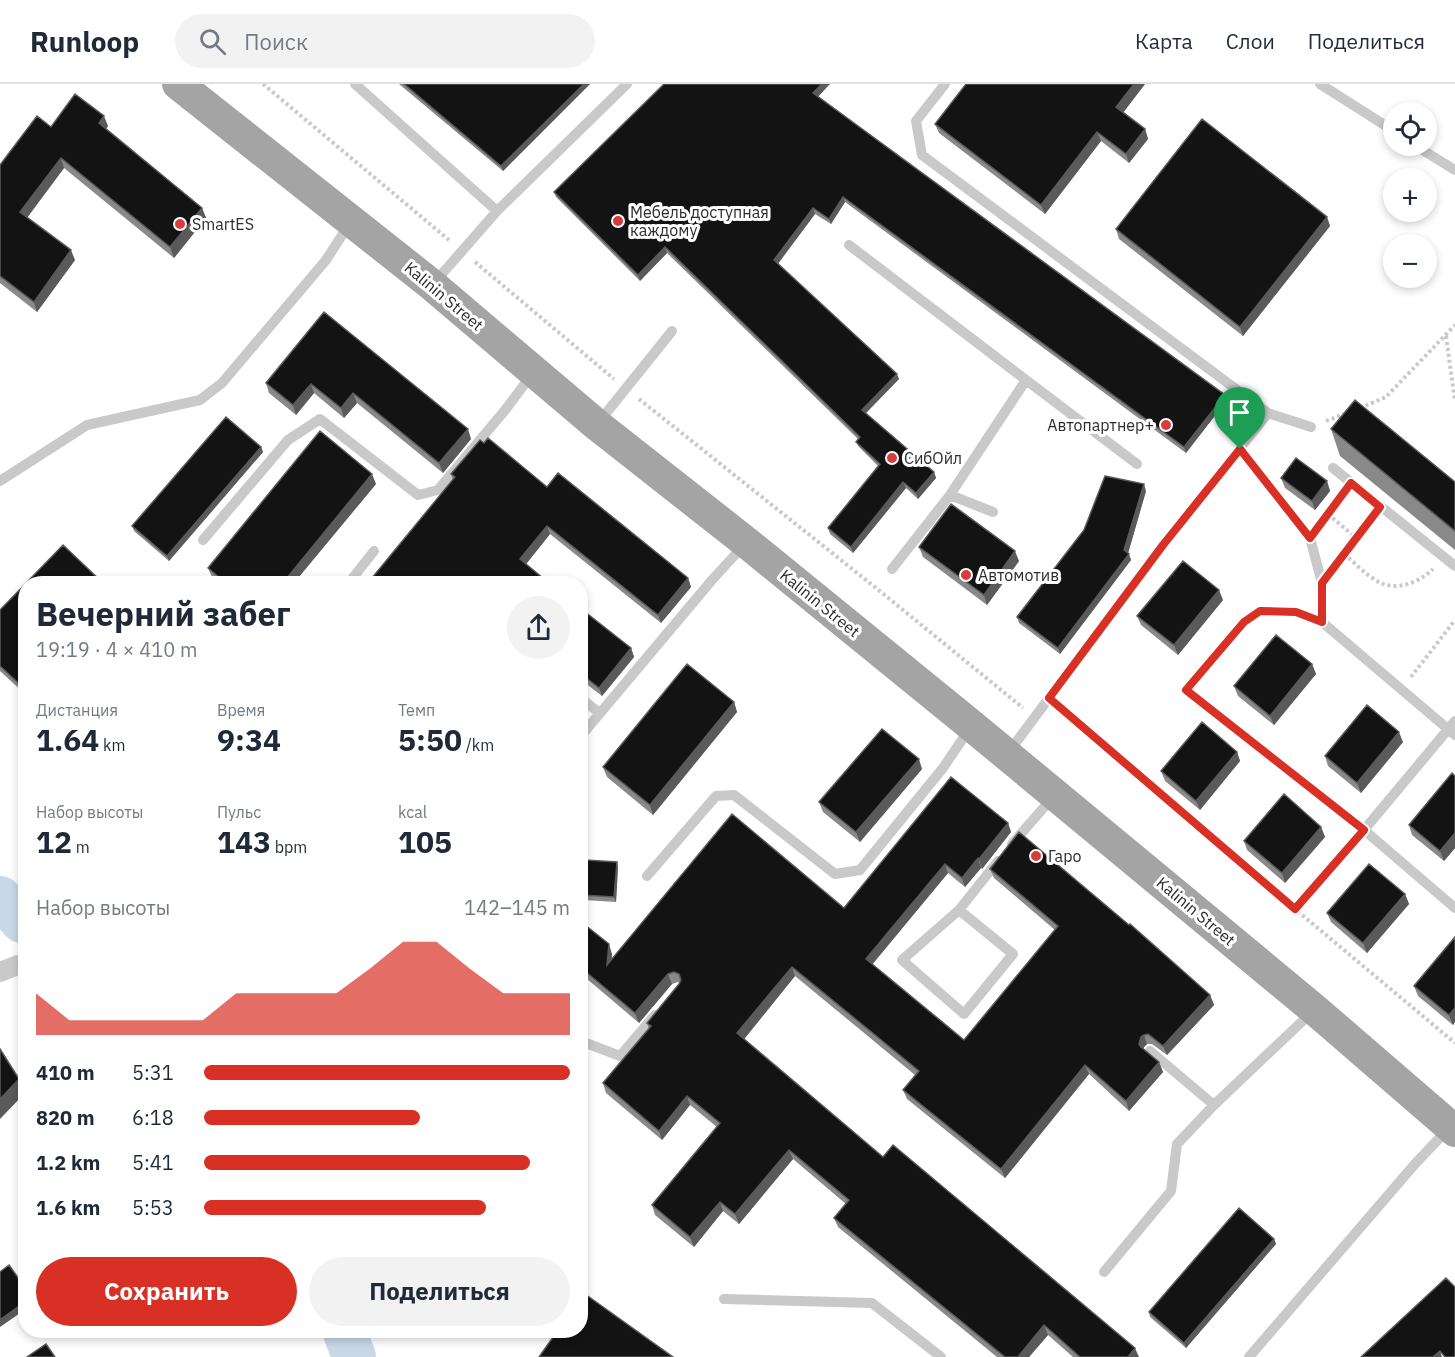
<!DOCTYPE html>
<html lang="ru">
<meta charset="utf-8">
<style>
:root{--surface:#fff;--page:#f2f2f3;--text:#1f2937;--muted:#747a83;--line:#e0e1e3;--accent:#d93025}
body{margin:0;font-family:"IBM Plex Sans",sans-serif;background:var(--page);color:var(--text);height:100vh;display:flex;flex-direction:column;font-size:22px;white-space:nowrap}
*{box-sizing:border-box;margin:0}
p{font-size:20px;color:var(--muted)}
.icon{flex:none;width:33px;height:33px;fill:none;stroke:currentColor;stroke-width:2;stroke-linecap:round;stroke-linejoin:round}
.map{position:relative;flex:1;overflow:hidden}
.drawer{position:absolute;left:18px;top:492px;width:570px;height:762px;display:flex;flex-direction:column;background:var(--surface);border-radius:24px;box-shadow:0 3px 9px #0003}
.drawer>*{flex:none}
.fabs{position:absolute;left:1383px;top:18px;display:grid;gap:12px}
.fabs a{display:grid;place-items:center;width:54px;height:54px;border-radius:50%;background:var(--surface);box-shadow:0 3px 9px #0003;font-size:30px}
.pin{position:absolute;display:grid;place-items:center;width:51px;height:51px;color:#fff;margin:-62px -26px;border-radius:50% 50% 50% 0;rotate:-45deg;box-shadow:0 0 6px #0007}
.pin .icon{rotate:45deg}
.round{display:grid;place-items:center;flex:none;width:63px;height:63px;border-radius:32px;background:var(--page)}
.head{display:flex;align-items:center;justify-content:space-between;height:102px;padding:0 18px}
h1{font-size:33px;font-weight:700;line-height:45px}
.figures{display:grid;grid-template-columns:repeat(3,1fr);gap:9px;height:102px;padding:6px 18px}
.figures div{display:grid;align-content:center}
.figures b{font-size:30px;font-weight:700}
.figures small{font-size:16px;font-weight:400}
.figures p{font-size:16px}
.chart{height:168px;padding:12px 18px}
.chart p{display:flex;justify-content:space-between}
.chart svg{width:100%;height:108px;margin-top:6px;fill:var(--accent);opacity:.7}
.cta{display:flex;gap:12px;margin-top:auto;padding:12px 18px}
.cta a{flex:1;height:69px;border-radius:36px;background:var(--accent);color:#fff;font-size:24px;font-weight:700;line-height:69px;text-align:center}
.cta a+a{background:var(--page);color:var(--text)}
ul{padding:0 18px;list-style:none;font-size:20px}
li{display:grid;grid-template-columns:96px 72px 1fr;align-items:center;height:45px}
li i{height:15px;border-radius:8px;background:var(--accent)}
header{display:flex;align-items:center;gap:36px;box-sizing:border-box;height:84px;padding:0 30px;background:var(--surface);border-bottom:2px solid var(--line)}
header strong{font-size:28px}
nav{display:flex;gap:33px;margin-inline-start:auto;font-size:21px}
.search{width:420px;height:54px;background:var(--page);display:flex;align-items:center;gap:15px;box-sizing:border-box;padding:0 21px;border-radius:33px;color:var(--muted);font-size:22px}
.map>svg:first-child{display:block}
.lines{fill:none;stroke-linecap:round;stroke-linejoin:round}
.river{stroke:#c8d8e7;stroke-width:44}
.path{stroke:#c9c9c9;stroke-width:4;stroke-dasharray:3 3;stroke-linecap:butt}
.lane{stroke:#c9c9c9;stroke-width:10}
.street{stroke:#c9c9c9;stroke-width:20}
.primary{stroke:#a4a4a4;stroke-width:32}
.wall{fill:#898989}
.shaded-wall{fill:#5a5a5a}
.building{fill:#131313;stroke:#5a5a5a;stroke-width:1.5}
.route-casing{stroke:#fff;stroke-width:12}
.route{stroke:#d93025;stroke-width:8}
.poi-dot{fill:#d53c3c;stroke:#fff;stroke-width:2}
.labels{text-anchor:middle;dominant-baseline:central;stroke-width:6;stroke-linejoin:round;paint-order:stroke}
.poi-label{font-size:16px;fill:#2c2c2c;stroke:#fff;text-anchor:start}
.street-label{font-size:16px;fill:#2c2c2c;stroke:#fff}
</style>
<header>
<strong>Runloop</strong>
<div class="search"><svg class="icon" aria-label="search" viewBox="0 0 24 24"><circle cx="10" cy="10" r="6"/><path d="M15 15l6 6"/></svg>Поиск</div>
<nav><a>Карта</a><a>Слои</a><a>Поделиться</a></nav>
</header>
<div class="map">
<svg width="1455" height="1273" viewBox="0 0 1455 1273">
<rect width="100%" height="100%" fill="#fff"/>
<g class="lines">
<path class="river" d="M 0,814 L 22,837
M 344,1246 L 354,1273"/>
<path class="path" d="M 263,0 L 449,156
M 475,178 L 614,295
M 1446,252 L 1455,317
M 639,315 L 881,508 L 1023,624
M 1360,324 L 1386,313 L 1455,241
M 1326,337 L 1347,329
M 1328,430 L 1356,454
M 1321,439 L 1342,412
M 1344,470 C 1354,478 1366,491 1377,497 C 1395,508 1419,499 1433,485
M 1335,481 L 1371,435
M 1411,593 L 1455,536
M 1061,624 L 1295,825 L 1455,959
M 1295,825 L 1354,758"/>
<path class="lane" d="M 355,0 L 497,127
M 945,0 L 916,37 L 922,71 L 1268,329 L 1163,461 L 1008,669
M 1320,0 L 1394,47
M 1416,62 L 1455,86
M 849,161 L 1026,296 L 950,411 L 892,485
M 434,199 L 497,127 L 627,0
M 1026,296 L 1137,380
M 1268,329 L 1311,343
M 599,338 L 672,247
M 1240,365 L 1310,454 L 1322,499 L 1322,538
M 1333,384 L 1455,482
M 0,397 L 87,341 L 200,316 L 222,299 L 326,176 L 350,139
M 950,411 L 993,428
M 203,456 L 288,356 L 320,335 L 418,411 L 438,406 L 506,325 L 532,290
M 348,500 L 374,467
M 580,614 L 600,629
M 1455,651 L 1322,538 L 1296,528 L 1260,527 L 1244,538 L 1186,606 L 1364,746 L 1455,824
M 580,653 L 712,496 L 744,461
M 1364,746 L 1455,637
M 1012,760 L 1053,713
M 647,792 L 716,712 L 734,711 L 835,790 L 860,786 L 943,684 L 970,644
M 959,826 L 1013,870 L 964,930 L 902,876 L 959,826 L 998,777
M 580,955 L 586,959 L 620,972 L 655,931
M 1150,967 L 1214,1021
M 1104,1188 L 1171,1107 L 1177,1060 L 1214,1021 L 1312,928
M 724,1215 L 872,1219 L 941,1273
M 1249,1273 L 1414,1081 L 1448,1045"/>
<path class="street" d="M 0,888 L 18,881"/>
<path class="primary" d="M 178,0 L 432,201 L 597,341 L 747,459 L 972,642 L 1315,926 L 1455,1047"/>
</g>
<path class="wall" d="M 399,0 L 590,0 L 503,87 Z
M 1145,0 L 1123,28 L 1145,45 L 1148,55 L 1129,79 L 1101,57 L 1045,130 L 939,49 L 935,40 Z
M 818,12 L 1227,316 L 1186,369 L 845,118 L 831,140 L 815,130 L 778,180 L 899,295 L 866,329 L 934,388 L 936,394 L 918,415 L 906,404 L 853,469 L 830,450 L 828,444 L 878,382 L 859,363 L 856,358 L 858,355 L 667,169 L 640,197 L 556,113 L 554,108 Z
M 108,42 L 106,45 L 202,124 L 206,134 L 174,174 L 64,84 L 27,134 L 75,176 L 37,228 L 0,199 L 0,81 L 51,43 Z
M 1327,133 L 1330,142 L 1243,252 L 1119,155 L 1116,145 Z
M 324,228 L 471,355 L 443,389 L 357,319 L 344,334 L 314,309 L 296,331 L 269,309 L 266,299 Z
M 1331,345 L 1455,398 L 1455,466 L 1340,372 Z
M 261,363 L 263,368 L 169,477 L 134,447 L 132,442 Z
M 451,390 L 547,403 L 688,494 L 691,503 L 661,539 L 550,450 L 526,480 L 367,500 L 453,396 Z
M 1281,394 L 1327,397 L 1330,407 L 1315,426 L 1285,404 Z
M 376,400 L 293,500 L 219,500 L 212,493 L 208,484 Z
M 1146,407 L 1128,469 L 1131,476 L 1060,570 L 1019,539 L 1017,533 Z
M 919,463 L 1019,477 L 987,521 L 923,473 Z
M 26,500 L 26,611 L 0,587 L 0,526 Z
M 1223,516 L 1178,571 L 1141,541 L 1137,532 Z
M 580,524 L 631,564 L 634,573 L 602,612 L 580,595 Z
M 1312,580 L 1316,590 L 1274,641 L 1238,612 L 1234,602 Z
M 734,618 L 737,628 L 653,731 L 607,693 L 603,683 Z
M 1403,658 L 1361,709 L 1328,682 L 1325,672 Z
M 1237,668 L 1240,677 L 1200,726 L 1165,697 L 1161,687 Z
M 922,685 L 860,758 L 823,728 L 819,718 Z
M 1455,692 L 1455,764 L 1444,777 L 1412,751 L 1409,741 Z
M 1008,739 L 1011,748 L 982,785 L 981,784 L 965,803 L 948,789 L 872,881 L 964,956 L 1055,846 L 994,794 L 990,785 L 1210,911 L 1214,921 L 1167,971 L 1152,960 L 1147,960 L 1144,963 L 1144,965 L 1159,978 L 1163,988 L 1129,1027 L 1089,990 L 1005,1094 L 907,1015 L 903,1006 L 915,991 L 795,892 L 744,955 L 883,1073 L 1139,1273 L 1073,1273 L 1048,1251 L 1029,1273 L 997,1273 L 838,1143 L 834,1134 L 846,1120 L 793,1075 L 739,1140 L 723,1127 L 694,1163 L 655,1131 L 652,1121 L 717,1043 L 690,1021 L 662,1056 L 606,1009 L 603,999 L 649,945 L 647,939 L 680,899 L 678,898 L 672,900 L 639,939 L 580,889 L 580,837 L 612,870 L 612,876 L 844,824 Z
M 1321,743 L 1325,753 L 1285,799 L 1247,766 L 1244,757 Z
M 618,783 L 616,818 L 584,816 L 582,811 Z
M 1405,810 L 1409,820 L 1367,869 L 1331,838 L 1327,829 Z
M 1455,853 L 1455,938 L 1453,941 L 1418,912 L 1414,902 Z
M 1274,1155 L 1276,1160 L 1186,1264 L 1150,1233 L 1149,1228 Z"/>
<path class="shaded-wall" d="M 584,0 L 590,0 L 503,87 L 501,82 Z
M 822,0 L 830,0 L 816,15 L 813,9 Z
M 1134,0 L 1145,0 L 1120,33 L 1116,23 Z
M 104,32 L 108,42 L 103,50 L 99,39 Z
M 1145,45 L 1148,55 L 1129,79 L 1126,70 Z
M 1097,48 L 1101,57 L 1045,130 L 1041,121 Z
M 61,74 L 64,84 L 23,139 L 20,128 Z
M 843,113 L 845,118 L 831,140 L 829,135 Z
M 202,124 L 206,134 L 174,174 L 170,163 Z
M 813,124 L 815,130 L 776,182 L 774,176 Z
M 1327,133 L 1330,142 L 1243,252 L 1240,243 Z
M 665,163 L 667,169 L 640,197 L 638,191 Z
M 71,166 L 75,176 L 37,228 L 34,218 Z
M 897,290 L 899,295 L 864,331 L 862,326 Z
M 311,300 L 314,309 L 296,331 L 293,321 Z
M 353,309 L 357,319 L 344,334 L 341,324 Z
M 1225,311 L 1227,316 L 1186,369 L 1184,363 Z
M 468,345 L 471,355 L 443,389 L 439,379 Z
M 261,363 L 263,368 L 169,477 L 167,472 Z
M 934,388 L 936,394 L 918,415 L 916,409 Z
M 372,390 L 376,400 L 293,500 L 282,500 Z
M 1327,397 L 1330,407 L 1315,426 L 1312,417 Z
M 903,398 L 906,404 L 853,469 L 851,463 Z
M 1144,400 L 1146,407 L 1127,473 L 1124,466 Z
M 547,442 L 550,450 L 523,484 L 520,475 Z
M 1015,467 L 1019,477 L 987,521 L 984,511 Z
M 1129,470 L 1131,476 L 1060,570 L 1058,564 Z
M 688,494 L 691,503 L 661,539 L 658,531 Z
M 1219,506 L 1223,516 L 1178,571 L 1174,561 Z
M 631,564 L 634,573 L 602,612 L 599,604 Z
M 1312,580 L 1316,590 L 1274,641 L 1270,632 Z
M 734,618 L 737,628 L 653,731 L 650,721 Z
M 1399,648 L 1403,658 L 1361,709 L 1357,699 Z
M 1237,668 L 1240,677 L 1200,726 L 1196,717 Z
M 919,675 L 922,685 L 860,758 L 856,748 Z
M 1008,739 L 1011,748 L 982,785 L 979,775 Z
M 1321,743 L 1325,753 L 1285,799 L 1282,789 Z
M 1455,749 L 1455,764 L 1444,777 L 1440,767 Z
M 978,774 L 981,784 L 965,803 L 962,794 Z
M 617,778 L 618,783 L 616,818 L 614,813 Z
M 945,780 L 948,789 L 869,884 L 866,875 Z
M 1405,810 L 1409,820 L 1367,869 L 1363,859 Z
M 609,860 L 612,870 L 610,890 L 607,881 Z
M 792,883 L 795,892 L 741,959 L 737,949 Z
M 668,890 L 672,900 L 639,939 L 635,929 Z
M 1210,911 L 1214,921 L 1167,971 L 1163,962 Z
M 1455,924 L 1455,938 L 1453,941 L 1449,931 Z
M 1144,951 L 1147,960 L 1144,963 L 1143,969 L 1139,960 L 1141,953 Z
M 1159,978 L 1163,988 L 1129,1027 L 1126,1017 Z
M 1085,981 L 1089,990 L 1005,1094 L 1001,1085 Z
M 19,995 L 24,1010 L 0,1035 L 0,1015 Z
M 687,1012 L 690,1021 L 662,1056 L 659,1047 Z
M 789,1066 L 793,1075 L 739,1140 L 735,1130 Z
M 720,1118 L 723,1127 L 694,1163 L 690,1153 Z
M 1274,1155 L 1276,1160 L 1186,1264 L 1184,1259 Z
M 26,1217 L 26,1225 L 0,1243 L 0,1236 Z
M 1044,1241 L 1048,1251 L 1029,1273 L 1018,1273 Z
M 1135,1264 L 1139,1273 L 1128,1273 Z
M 1440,1267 L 1442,1273 L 1433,1273 Z"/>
<path class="building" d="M 404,0 L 584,0 L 501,82 Z
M 664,0 L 822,0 L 813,9 L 1225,311 L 1184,363 L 843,113 L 829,135 L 813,124 L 774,176 L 897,290 L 862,326 L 934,388 L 916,409 L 903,398 L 851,463 L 828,444 L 880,380 L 856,358 L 860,353 L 665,163 L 638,191 L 554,108 Z
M 966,0 L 1134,0 L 1116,23 L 1145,45 L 1126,70 L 1097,48 L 1041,121 L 935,40 Z
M 75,10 L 104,32 L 99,39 L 202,124 L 170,163 L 61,74 L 20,128 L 71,166 L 34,218 L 0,192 L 0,81 L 37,32 L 51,43 Z
M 1202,35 L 1327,133 L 1240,243 L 1116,145 Z
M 324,228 L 468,345 L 439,379 L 353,309 L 341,324 L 311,300 L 293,321 L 266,299 Z
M 1355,316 L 1455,398 L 1455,447 L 1331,345 Z
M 226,333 L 261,363 L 167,472 L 132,442 Z
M 320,347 L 372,390 L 282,500 L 227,500 L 208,484 Z
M 488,354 L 547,403 L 558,389 L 688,494 L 658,531 L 547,442 L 520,475 L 550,500 L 367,500 L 455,393 L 451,390 L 480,356 L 484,359 Z
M 1296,374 L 1327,397 L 1312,417 L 1281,394 Z
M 1105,392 L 1144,400 L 1124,466 L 1129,470 L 1058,564 L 1017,533 L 1084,446 Z
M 951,420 L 1015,467 L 984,511 L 919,463 Z
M 63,461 L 104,500 L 26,500 L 26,606 L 0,582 L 0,526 Z
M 1183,477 L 1219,506 L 1174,561 L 1137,532 Z
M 580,524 L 631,564 L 599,604 L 580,589 Z
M 1276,551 L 1312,580 L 1270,632 L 1234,602 Z
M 687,580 L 734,618 L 650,721 L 603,683 Z
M 1367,621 L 1399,648 L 1357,699 L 1325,672 Z
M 1202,638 L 1237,668 L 1196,717 L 1161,687 Z
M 882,645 L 919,675 L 856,748 L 819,718 Z
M 1452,689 L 1455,692 L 1455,749 L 1440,767 L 1409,741 Z
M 951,693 L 1008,739 L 979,775 L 978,774 L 962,794 L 945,780 L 866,875 L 964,956 L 1058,842 L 990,785 L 1019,748 L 1129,841 L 1130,840 L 1210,911 L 1163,962 L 1148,950 L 1144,951 L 1141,953 L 1139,960 L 1141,963 L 1159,978 L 1126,1017 L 1085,981 L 1001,1085 L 903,1006 L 919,987 L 792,883 L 737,949 L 883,1073 L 893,1061 L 1135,1264 L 1128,1273 L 1080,1273 L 1044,1241 L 1018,1273 L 1005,1273 L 834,1134 L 849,1116 L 789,1066 L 735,1130 L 720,1118 L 690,1153 L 652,1121 L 720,1039 L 687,1012 L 659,1047 L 603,999 L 651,942 L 647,939 L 679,900 L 681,896 L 679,890 L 674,888 L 668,890 L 635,929 L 580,883 L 580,837 L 609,860 L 607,881 L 732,730 L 844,824 Z
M 1284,710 L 1321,743 L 1282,789 L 1244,757 Z
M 585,776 L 617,778 L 614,813 L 582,811 Z
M 1369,780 L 1405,810 L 1363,859 L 1327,829 Z
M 1455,853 L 1455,924 L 1449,931 L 1414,902 Z
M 0,965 L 19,995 L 0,1015 Z
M 1239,1124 L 1274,1155 L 1184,1259 L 1149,1228 Z
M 9,1181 L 26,1205 L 26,1217 L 0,1236 L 0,1188 Z
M 1446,1194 L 1455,1203 L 1455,1273 L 1445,1273 L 1440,1267 L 1433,1273 L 1361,1273 Z
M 585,1210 L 673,1273 L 539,1273 L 558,1246 L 580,1246 L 580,1215 Z
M 46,1260 L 55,1273 L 27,1273 Z"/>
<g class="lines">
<defs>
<path id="route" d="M 1240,365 L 1310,454 L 1351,399 L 1380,423 L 1322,499 L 1322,538 L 1296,528 L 1260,527 L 1244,538 L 1186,606 L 1364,746 L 1295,825 L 1049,614 L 1163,461 Z"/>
</defs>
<use href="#route" class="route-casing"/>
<use href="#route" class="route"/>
</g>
<g class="poi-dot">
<circle cx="618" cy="137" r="6"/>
<circle cx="180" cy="140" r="6"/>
<circle cx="1166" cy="341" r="6"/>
<circle cx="892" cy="374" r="6"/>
<circle cx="966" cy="491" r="6"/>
<circle cx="1036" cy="772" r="6"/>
</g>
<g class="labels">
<g class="poi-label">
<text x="630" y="128">Мебель доступная<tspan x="630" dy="18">каждому</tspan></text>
<text x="192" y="140">SmartES</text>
<text x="1154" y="341" text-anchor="end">Автопартнер+</text>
<text x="904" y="374">СибОйл</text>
<text x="978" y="491">Автомотив</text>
<text x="1048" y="772">Гаро</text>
</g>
<g class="street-label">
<text transform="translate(444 212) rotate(40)">Kalinin Street</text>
<text transform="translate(820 519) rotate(39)">Kalinin Street</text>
<text transform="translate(1196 827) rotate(40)">Kalinin Street</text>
</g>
</g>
</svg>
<div class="fabs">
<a><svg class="icon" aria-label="locate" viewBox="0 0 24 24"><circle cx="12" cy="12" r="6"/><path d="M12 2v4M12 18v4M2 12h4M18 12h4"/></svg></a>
<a>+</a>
<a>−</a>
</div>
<div class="pin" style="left:1240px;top:365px;background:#1e9e55"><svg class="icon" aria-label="arrive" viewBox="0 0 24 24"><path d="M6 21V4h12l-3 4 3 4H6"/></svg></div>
<section class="drawer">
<div class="head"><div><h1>Вечерний забег</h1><p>19:19 · 4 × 410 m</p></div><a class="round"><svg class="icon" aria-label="share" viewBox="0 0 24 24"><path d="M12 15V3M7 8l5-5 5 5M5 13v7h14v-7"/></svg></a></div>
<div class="figures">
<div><p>Дистанция</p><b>1.64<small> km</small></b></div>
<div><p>Время</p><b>9:34</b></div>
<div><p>Темп</p><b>5:50<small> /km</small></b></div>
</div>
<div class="figures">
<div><p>Набор высоты</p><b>12<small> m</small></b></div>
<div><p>Пульс</p><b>143<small> bpm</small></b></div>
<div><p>kcal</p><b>105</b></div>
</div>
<div class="chart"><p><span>Набор высоты</span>142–145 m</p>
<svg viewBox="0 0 160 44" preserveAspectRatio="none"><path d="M0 44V27L10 38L20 38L30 38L40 38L50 38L60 27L70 27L80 27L90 27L100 17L110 6L120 6L130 17L140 27L150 27L160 27V44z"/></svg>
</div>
<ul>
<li><b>410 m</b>5:31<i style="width:100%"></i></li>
<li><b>820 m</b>6:18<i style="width:59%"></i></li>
<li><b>1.2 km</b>5:41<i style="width:89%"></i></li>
<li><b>1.6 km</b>5:53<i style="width:77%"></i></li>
</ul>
<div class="cta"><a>Сохранить</a><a>Поделиться</a></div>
</section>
</div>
